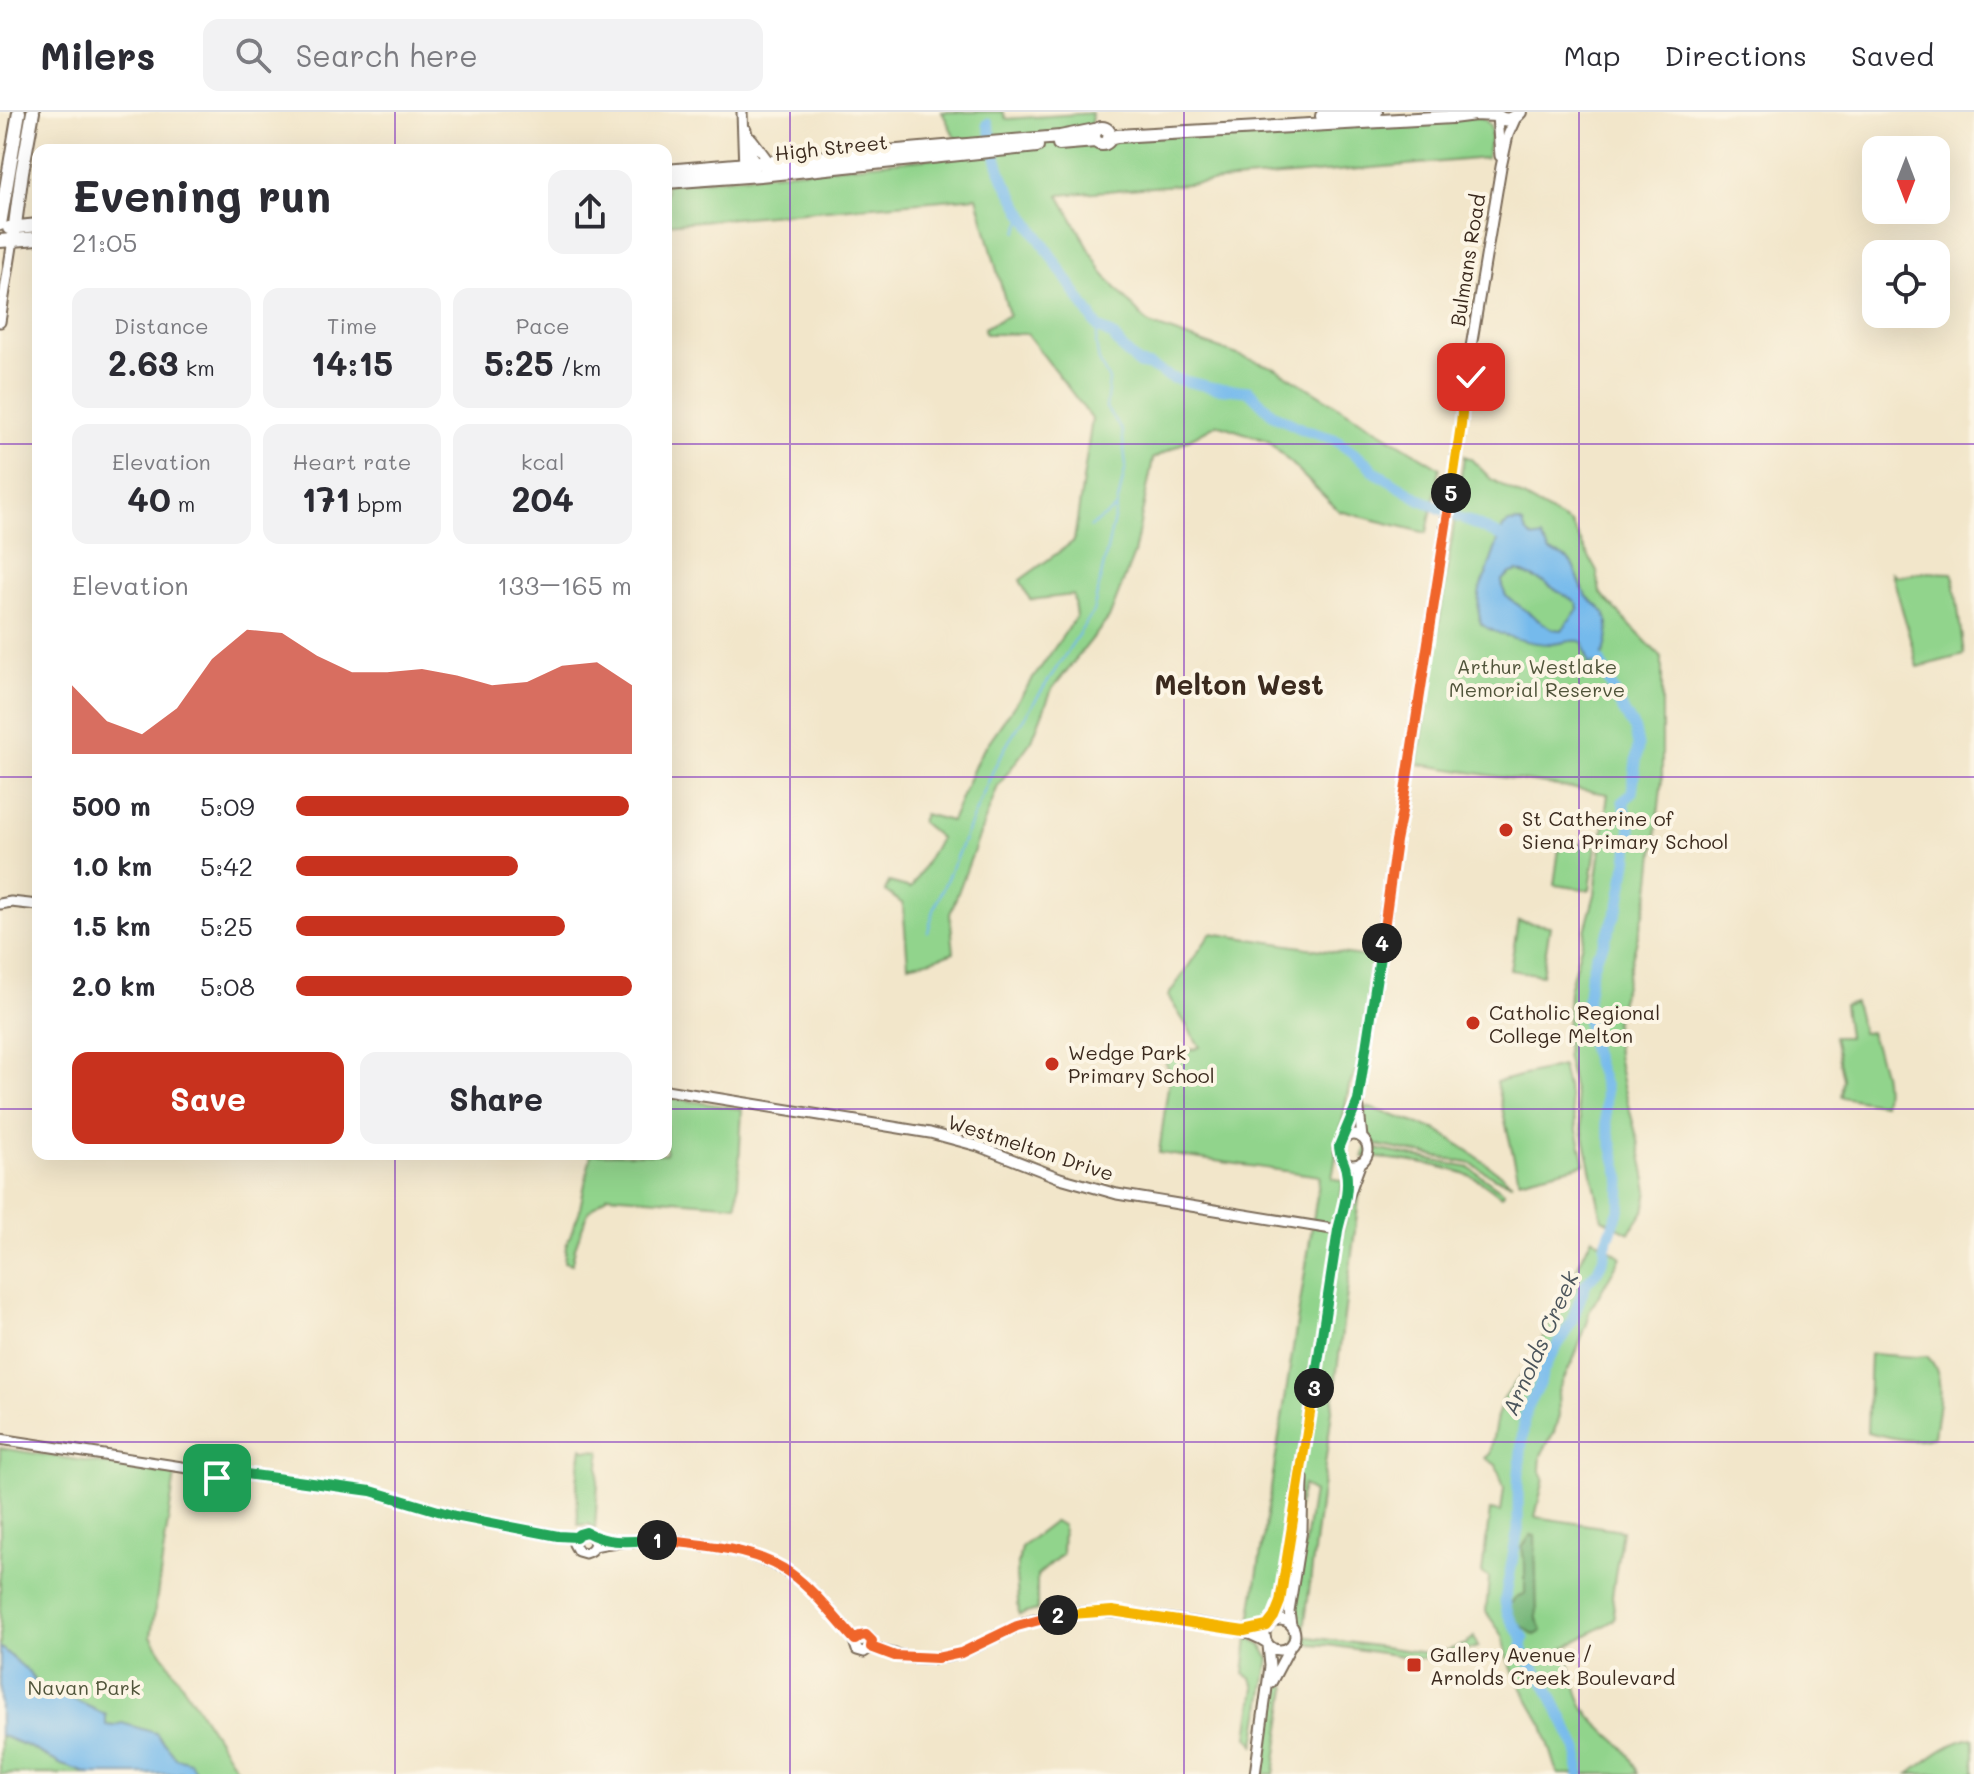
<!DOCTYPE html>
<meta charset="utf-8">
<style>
:root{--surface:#fff;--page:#f2f2f3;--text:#2b2b33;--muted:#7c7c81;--line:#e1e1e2;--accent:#c8321e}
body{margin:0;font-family:Mali,sans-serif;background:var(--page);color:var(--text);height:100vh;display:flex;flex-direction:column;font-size:30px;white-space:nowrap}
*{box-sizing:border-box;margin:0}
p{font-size:26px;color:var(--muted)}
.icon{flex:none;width:44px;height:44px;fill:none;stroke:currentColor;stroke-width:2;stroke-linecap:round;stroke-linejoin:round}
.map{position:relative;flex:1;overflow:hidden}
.sheet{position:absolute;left:32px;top:32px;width:640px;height:1016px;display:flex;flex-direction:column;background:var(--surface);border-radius:16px;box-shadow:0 8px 32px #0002}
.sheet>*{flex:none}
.needle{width:52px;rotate:180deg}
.fabs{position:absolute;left:1862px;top:24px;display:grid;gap:16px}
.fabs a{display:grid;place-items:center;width:88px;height:88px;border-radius:16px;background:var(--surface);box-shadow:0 8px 32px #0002;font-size:40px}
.pin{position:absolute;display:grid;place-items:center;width:68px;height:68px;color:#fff;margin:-34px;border-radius:16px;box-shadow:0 4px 12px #0006}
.km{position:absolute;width:40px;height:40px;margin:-20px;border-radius:50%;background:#222;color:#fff;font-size:22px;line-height:40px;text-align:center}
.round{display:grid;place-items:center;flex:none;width:84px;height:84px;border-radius:16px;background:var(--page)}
.headline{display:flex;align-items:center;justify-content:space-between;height:136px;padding:0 40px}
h1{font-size:44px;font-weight:800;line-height:60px}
.metrics{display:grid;grid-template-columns:repeat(3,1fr);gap:12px;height:136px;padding:8px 40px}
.metrics div{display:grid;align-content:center;border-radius:16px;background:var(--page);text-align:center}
.metrics b{font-size:34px;font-weight:800}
.metrics small{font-size:22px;font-weight:400}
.metrics p{font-size:22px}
.chart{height:224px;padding:16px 40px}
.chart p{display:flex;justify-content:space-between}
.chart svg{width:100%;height:144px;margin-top:8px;fill:var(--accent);opacity:.7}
.primary-button{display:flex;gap:16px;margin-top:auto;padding:16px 40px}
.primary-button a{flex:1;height:92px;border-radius:16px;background:var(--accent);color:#fff;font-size:32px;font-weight:800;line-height:92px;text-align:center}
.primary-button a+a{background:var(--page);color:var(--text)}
ul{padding:0 40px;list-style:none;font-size:26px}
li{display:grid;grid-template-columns:128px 96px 1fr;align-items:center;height:60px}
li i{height:20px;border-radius:10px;background:var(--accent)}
header{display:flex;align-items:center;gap:48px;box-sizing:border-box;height:112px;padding:0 40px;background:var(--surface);border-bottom:2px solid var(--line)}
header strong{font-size:38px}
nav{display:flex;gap:44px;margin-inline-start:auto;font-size:28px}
.search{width:560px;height:72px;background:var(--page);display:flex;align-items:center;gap:20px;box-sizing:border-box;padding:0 28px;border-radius:16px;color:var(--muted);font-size:30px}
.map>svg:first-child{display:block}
.green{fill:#91d48c;stroke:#667f55;stroke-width:2}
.forest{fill:#74b678;stroke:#58704b;stroke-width:2}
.water{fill:#75baec;stroke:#587285;stroke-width:2;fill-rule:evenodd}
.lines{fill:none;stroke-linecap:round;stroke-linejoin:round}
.stream{stroke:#75baec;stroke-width:2}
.river{stroke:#75baec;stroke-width:11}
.minor-casing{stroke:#7b6c5a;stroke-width:13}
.major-casing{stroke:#7b6c5a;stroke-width:16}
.minor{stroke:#fff;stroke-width:9}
.major{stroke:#fff;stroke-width:12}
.split-1-casing{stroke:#fff;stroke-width:16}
.split-2-casing{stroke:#fff;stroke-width:16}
.split-3-casing{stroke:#fff;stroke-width:16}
.split-4-casing{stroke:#fff;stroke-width:16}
.split-5-casing{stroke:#fff;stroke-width:16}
.split-6-casing{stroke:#fff;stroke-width:16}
.split-1{stroke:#22a559;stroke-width:10}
.split-2{stroke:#f0652b;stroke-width:10}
.split-3{stroke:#f5b400;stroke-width:10}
.split-4{stroke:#22a559;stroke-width:10}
.split-5{stroke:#f0652b;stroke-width:10}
.split-6{stroke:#f5b400;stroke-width:10}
.grid{fill:none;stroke:#7b2cbf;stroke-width:2;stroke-opacity:0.55}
.poi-dot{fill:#c8321e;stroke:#fcf5e5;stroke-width:3}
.labels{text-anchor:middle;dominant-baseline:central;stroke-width:8;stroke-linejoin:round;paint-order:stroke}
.street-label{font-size:20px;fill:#3b2a1e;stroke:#fcf5e5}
.park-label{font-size:20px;fill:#50543a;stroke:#fcf5e5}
.poi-label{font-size:20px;fill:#3b2a1e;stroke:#fcf5e5;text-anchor:start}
.water-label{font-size:22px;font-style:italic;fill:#4c555c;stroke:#fcf5e5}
.district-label{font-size:28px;font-weight:bold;fill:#3b2a1e;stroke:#fcf5e5}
</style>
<header>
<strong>Milers</strong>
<div class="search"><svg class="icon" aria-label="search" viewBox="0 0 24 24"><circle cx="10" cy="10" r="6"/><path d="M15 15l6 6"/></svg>Search here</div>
<nav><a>Map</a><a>Directions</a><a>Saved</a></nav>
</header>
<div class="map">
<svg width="1974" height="1662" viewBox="0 0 1974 1662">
<rect width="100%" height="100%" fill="#fcf5e5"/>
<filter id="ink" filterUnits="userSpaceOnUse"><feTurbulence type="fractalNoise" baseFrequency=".0125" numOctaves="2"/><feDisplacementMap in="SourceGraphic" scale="16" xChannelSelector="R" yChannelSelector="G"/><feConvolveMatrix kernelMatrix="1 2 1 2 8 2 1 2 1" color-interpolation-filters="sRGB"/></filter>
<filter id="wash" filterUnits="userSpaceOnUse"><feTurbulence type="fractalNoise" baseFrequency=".006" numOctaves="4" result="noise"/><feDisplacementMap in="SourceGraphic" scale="32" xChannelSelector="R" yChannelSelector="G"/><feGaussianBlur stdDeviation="1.8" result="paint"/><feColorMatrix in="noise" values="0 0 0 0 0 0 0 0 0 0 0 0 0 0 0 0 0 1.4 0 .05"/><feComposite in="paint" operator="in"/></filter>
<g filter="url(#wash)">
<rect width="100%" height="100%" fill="#f2e6ca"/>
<path class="green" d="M 942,0 L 1003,0 L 1006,7 L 1092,1 L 1089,32 C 1101,37 1108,34 1118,27 L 1480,5 C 1498,12 1489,30 1487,46 L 1059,83 L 1104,163 L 1149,212 L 1275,256 L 1440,356 L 1427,421 L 1339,399 L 1268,329 L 1217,312 L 1153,347 L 1134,442 L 1109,506 L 1052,577 L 1032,628 L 998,674 L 950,802 L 954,840 L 932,848 L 908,853 L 903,792 L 885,779 L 889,770 L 911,776 L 940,726 L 921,710 L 924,702 L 951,709 L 979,644 L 1076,505 L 1073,483 L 1030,488 L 1020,468 L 1074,429 L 1092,307 L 1027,222 L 985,222 L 984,216 L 1009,203 L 977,85 L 666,112 L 666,72 L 964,43 Z
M 1464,344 L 1471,347 L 1491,367 L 1571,412 L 1597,459 L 1600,480 L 1626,509 L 1662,546 L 1662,667 L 1650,778 L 1615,911 L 1617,943 L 1623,974 L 1639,1032 L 1648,1079 L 1644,1099 L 1629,1121 L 1602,1107 L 1566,943 L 1569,878 L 1595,782 L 1608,682 L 1418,652 Z
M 1923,460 L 1952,461 L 1954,466 L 1964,543 L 1918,555 L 1892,461 L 1898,464 Z
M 1560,729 L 1596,734 L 1590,778 L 1554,773 Z
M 1518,809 L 1550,814 L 1542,863 L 1510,858 Z
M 1211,821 L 1374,846 L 1359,954 L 1349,974 L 1332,1066 L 1343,1069 L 1328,1178 L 1345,1108 L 1361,1071 L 1304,1518 L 1295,1507 L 1294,1497 L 1313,1380 L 1303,1373 L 1278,1491 L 1272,1507 L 1262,1519 L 1249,1516 L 1320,1064 L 1159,1041 L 1169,967 L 1165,947 L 1200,935 L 1168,884 Z
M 1854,890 L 1862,921 L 1870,920 C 1878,944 1889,967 1883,992 L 1841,985 L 1843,967 L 1834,925 L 1848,925 L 1844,893 Z
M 1562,954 L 1585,1052 L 1519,1068 L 1496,970 Z
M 666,985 L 742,997 L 737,1093 L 608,1083 L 588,1100 L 575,1136 L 572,1152 L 564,1150 L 566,1134 L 579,1101 L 591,1042 L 666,1042 Z
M 1367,995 L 1437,1018 L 1473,1042 L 1512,1071 L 1495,1066 L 1472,1052 L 1372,1032 L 1359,1020 L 1358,1007 L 1366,1000 Z
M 1366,1035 L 1470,1056 L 1504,1080 L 1503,1083 L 1501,1084 C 1494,1079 1487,1073 1480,1069 C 1457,1054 1391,1046 1363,1045 Z
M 1592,1125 L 1621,1145 L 1589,1200 L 1588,1209 L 1574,1246 L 1558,1279 L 1559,1304 L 1554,1320 L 1541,1343 L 1540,1358 L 1544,1367 L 1535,1405 L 1622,1418 L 1612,1484 L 1615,1504 L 1614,1508 L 1564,1536 C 1574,1555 1573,1577 1584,1595 C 1600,1623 1627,1626 1638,1662 L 1558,1662 L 1543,1614 L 1515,1564 L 1508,1547 L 1503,1524 L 1486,1500 L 1489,1466 L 1482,1461 L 1490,1398 L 1501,1400 L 1504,1376 L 1496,1353 L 1485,1346 L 1490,1342 L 1497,1304 L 1503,1288 L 1514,1272 L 1527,1256 L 1558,1196 L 1565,1191 L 1568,1184 L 1567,1177 Z
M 1870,1242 L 1916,1245 L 1927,1244 C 1948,1263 1937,1299 1934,1324 C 1919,1334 1884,1324 1867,1320 Z
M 0,1336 L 175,1363 L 151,1524 L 240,1662 L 0,1662 Z
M 582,1336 L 585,1338 L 600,1339 L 595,1417 L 589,1412 L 578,1413 L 577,1368 Z
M 1055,1409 L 1063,1414 L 1062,1442 L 1037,1464 L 1037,1498 L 1019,1503 L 1016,1463 L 1021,1435 Z
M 1297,1521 L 1302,1524 L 1427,1541 L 1448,1538 L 1466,1532 L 1474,1525 L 1478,1535 L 1437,1546 L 1422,1547 L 1328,1533 L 1295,1531 Z
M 1248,1525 C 1260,1531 1264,1535 1269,1547 L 1255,1633 L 1248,1625 L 1255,1575 L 1252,1567 L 1244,1562 Z
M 1280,1566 L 1287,1576 L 1274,1662 L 1260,1662 L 1271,1583 Z
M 1974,1626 L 1974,1662 L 1909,1662 C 1928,1648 1950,1628 1974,1626 Z"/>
<path class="forest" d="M 1531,1423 L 1535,1424 L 1537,1507 L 1542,1519 L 1535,1523 L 1513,1508 L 1508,1499 C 1510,1489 1515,1486 1525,1482 L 1525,1453 L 1522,1435 Z"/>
<path class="water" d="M 1518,410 L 1523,412 C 1525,420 1531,429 1541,425 L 1550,440 C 1580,447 1573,461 1585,481 C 1588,488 1598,493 1603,499 C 1613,513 1607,535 1600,549 L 1589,553 L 1583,530 C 1572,526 1562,532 1551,532 C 1531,532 1496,523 1481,512 C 1477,496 1477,476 1486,463 L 1503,415 L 1509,411 ZM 1518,459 L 1543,470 L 1577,491 L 1578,497 L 1562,518 L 1552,517 L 1540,509 L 1506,484 L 1502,474 L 1502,468 L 1511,461 Z
M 0,1535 L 29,1560 L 38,1574 L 46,1574 L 106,1603 L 106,1613 L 114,1614 L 122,1611 L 156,1621 L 176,1646 L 190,1650 L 197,1662 L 184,1662 L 182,1660 L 177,1662 L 89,1662 L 62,1653 L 29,1635 L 0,1623 Z"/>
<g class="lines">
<path class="stream" d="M 1017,120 L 1024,103
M 1090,415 L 1115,397
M 928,820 L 934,797 L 995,654 L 1009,629 L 1093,500 L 1126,354 L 1122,319 L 1106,296 L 1109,268 L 1099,249 L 1096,232 L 1098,215"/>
<path class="river" d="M 988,12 L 992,26
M 995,42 L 1002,64 L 1024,103 L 1098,215 L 1113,224 L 1124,238 L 1139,252 L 1150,254 L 1172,266 L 1215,276 L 1249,279 L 1272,302 L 1304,318 L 1334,327 L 1367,351 L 1375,360 L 1420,387 L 1458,405
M 1466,408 L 1500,424
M 1600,549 L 1619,591 L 1635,618 L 1638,634 L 1632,680 L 1623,690 L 1631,716 L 1627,750 L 1619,794 L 1602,835 L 1596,844 L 1590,865 L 1586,901 L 1592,938 L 1605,976 L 1606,1010 L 1621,1068 L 1620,1095 L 1605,1134
M 1579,1662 L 1578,1638 L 1546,1573 L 1524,1542 L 1522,1533 L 1524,1526 C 1515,1513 1506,1505 1505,1488 L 1518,1417 L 1518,1371 L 1524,1308 L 1527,1297 L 1540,1272 L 1542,1262 L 1547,1251 L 1571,1211 L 1586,1171 L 1598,1158 L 1605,1142 L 1605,1134"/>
</g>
</g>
<g filter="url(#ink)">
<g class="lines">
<defs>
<path id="minor" d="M 742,0 L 744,57
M 1497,4 L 1500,44
M 746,18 L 755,55
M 752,27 L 769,50
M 0,210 L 13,128
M1460 256a9 9 0 1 1 18 0a9 9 0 1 1-18 0Z
M 1469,247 L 1501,55 L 1508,23 L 1516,5
M 0,792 L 11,790 L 38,793
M 666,978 L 930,1021 L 978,1034 L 1060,1066 L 1117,1082 L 1338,1118
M1338 1038a15 15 0 1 1 30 0a15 15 0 1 1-30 0Z
M 1362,1026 L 1358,989 L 1396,729 L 1402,699 L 1461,313 L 1465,265
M 1343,1027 L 1357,993
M 1343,1049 L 1347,1063 L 1345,1085
M 0,1327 L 214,1360
M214 1360a8 8 0 1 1 16 0a8 8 0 1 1-16 0Z
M 231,1360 L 371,1379 L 455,1404 L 558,1424 L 576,1425 L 582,1420 L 586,1420 L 594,1426 C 596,1433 593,1439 585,1441 L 578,1439 L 574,1432 L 576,1425
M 594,1434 C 647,1423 739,1430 786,1459 C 814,1475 834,1505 855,1528 L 855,1532 L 857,1538 L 864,1540 L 871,1535 L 872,1529 L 868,1524 L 860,1524 L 855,1528
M1265 1523a15 15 0 1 1 30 0a15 15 0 1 1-30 0Z
M 1272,1510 L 1279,1495 L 1338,1118 L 1344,1096 L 1361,1050
M 1291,1513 L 1289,1499 L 1302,1417 L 1303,1367
M 871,1535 C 900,1545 931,1552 961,1541 C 986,1532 1008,1515 1034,1508 C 1087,1493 1138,1502 1191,1510 C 1218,1514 1244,1516 1267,1531
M 1271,1571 L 1289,1537
M 1255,1662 L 1270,1554 L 1268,1533"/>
<path id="major" d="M 1494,0 C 1501,10 1512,10 1520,0
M 1322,4 L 1376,0
M1094 24a8 8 0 1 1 16 0a8 8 0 1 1-16 0Z
M 1109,26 L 1117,24 L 1452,5 L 1475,2 L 1496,3
M 1059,32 L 1095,29
M 666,59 L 1060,25 L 1095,18
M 666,70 L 760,63 L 1037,34
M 0,112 L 19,0
M 9,116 L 38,113
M 13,128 L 22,60 L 33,0
M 0,129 L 38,126"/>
</defs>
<use href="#minor" class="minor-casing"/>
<use href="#major" class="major-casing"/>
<use href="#minor" class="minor"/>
<use href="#major" class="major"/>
</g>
</g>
<g class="lines" filter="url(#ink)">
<defs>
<path id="split-1" d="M 217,1366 L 227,1367 L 231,1360 L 371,1379 L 455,1404 L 558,1424 L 576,1425 L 579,1422 L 586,1420 C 609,1433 632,1429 657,1428"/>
<path id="split-2" d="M 657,1428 C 699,1432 755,1436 790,1461 C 815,1479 834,1505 855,1528 L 860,1524 L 866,1523 L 872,1529 L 871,1535 L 895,1544 L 937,1546 L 961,1541 L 1017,1514 L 1058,1503"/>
<path id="split-3" d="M 1058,1503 L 1112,1499 L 1244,1519 L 1267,1514 L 1274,1505 L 1280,1490 L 1314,1276"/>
<path id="split-4" d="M 1314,1276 L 1338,1118 C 1342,1101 1350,1078 1346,1059 C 1345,1050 1339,1044 1339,1034 L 1358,989 L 1382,831"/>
<path id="split-5" d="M 1382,831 L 1396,729 L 1402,699 L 1451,381"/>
<path id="split-6" d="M 1451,381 L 1461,313 L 1465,265 L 1471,265"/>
</defs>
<use href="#split-1" class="split-1-casing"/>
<use href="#split-2" class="split-2-casing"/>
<use href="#split-3" class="split-3-casing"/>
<use href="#split-4" class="split-4-casing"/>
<use href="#split-5" class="split-5-casing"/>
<use href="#split-6" class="split-6-casing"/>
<use href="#split-1" class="split-1"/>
<use href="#split-2" class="split-2"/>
<use href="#split-3" class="split-3"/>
<use href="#split-4" class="split-4"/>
<use href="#split-5" class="split-5"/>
<use href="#split-6" class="split-6"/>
</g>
<path class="grid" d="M 395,0 L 395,38M 790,0 L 790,1662M 1184,0 L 1184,1662M 1579,0 L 1579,1662M 0,332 L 38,332M 666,332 L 1974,332M 0,665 L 38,665M 666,665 L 1974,665M 0,997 L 38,997M 666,997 L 1974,997M 395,1042 L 395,1662M 0,1330 L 1974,1330"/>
<g class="poi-dot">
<circle cx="1506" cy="718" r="8"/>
<circle cx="1473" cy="911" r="8"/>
<circle cx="1052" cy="952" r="8"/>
<rect x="1406" y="1545" width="16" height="16" rx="4"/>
</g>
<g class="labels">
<g class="street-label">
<text transform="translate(831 35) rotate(-6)">High Street</text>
<text transform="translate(1467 148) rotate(-81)">Bulmans Road</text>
<text transform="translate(1031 1035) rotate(18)">Westmelton Drive</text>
</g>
<g class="park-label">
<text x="1537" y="554">Arthur Westlake<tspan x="1537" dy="23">Memorial Reserve</tspan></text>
<text x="84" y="1575">Navan Park</text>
</g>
<g class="poi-label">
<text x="1522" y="706">St Catherine of<tspan x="1522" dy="23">Siena Primary School</tspan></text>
<text x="1489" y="900">Catholic Regional<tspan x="1489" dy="23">College Melton</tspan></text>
<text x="1068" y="940">Wedge Park<tspan x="1068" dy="23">Primary School</tspan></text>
<text x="1430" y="1542">Gallery Avenue /<tspan x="1430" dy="23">Arnolds Creek Boulevard</tspan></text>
</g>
<g class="water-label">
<text transform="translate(1540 1231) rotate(-66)">Arnolds Creek</text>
</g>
<g class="district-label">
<text x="1239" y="572">Melton West</text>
</g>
</g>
</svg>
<div class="fabs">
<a><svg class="needle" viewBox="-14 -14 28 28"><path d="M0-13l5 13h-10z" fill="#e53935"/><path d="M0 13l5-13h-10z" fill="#7c7c81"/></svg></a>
<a><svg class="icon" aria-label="locate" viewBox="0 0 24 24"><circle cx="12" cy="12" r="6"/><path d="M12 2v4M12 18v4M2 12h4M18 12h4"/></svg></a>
</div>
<div class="pin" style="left:217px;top:1366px;background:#1e9e55"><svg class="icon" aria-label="arrive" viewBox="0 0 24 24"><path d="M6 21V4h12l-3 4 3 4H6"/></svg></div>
<div class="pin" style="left:1471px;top:265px;background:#d93025"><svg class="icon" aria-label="check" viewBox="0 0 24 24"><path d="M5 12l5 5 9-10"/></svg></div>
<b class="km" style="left:657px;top:1428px">1</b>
<b class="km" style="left:1058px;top:1503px">2</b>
<b class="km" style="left:1314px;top:1276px">3</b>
<b class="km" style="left:1382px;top:831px">4</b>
<b class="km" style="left:1451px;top:381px">5</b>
<section class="sheet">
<div class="headline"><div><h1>Evening run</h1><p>21:05</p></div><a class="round"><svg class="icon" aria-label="share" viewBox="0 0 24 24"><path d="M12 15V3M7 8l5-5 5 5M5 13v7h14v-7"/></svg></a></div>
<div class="metrics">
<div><p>Distance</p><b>2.63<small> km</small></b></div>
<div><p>Time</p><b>14:15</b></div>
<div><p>Pace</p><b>5:25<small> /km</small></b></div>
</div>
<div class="metrics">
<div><p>Elevation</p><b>40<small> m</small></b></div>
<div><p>Heart rate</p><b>171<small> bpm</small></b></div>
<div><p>kcal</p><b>204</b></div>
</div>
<div class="chart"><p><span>Elevation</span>133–165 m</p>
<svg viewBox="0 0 160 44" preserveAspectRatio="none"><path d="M0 44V23L10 34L20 38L30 30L40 15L50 6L60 7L70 14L80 19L90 19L100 18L110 20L120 23L130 22L140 17L150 16L160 23V44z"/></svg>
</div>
<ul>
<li><b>500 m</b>5:09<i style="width:99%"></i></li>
<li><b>1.0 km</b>5:42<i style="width:66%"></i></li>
<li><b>1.5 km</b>5:25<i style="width:80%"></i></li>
<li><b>2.0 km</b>5:08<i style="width:100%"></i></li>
</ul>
<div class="primary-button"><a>Save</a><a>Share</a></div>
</section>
</div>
